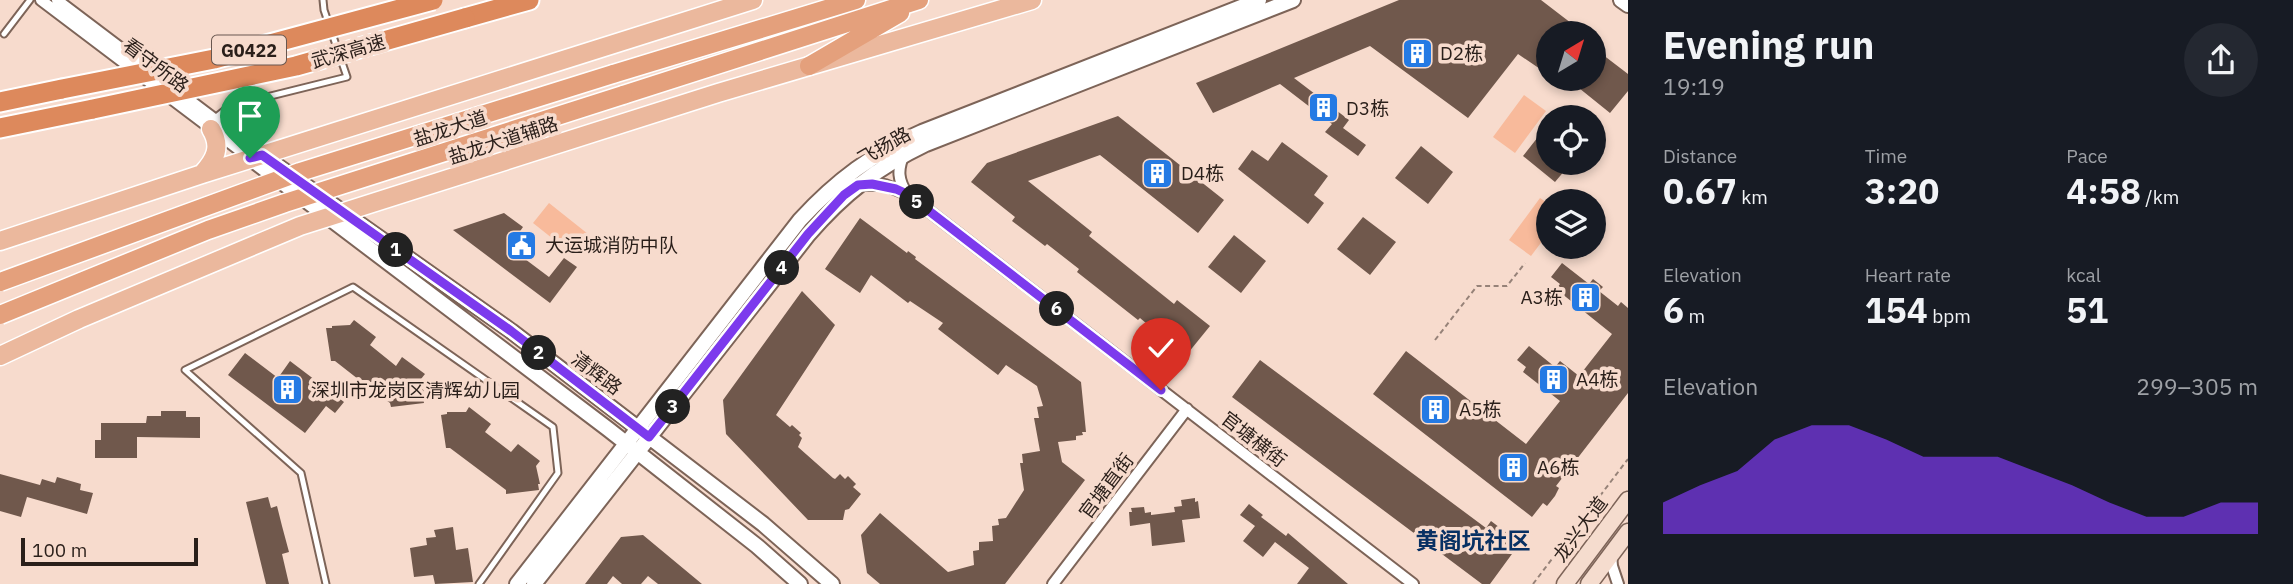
<!DOCTYPE html>
<meta charset="utf-8">
<style>
:root{--surface:#171b24;--page:#242831;--text:#f1f3f6;--muted:#9ea1a6;--accent:#7c3aed}
body{margin:0;font-family:"IBM Plex Sans","Noto Sans SC",sans-serif;background:var(--page);color:var(--text);height:100vh;display:flex;flex-direction:column;font-size:26px;white-space:nowrap}
*{box-sizing:border-box;margin:0}
p{font-size:23px;color:var(--muted)}
.icon{flex:none;width:38px;height:38px;fill:none;stroke:currentColor;stroke-width:2;stroke-linecap:round;stroke-linejoin:round}
.map{position:relative;flex:1;overflow:hidden}
.sheet{display:flex;flex-direction:column;background:var(--surface);width:665px}
.sheet>*{flex:none}
.needle{width:46px;rotate:38deg}
.fabs{position:absolute;left:1536px;top:21px;display:grid;gap:14px}
.fabs a{display:grid;place-items:center;width:70px;height:70px;border-radius:50%;background:var(--surface);box-shadow:0 4px 10px #0003;font-size:35px}
.scale{position:absolute;left:21px;bottom:18px;width:177px;box-sizing:border-box;padding-left:7px;border:4px solid #2a1f1a;border-top:0;font-size:19px;line-height:24px;white-space:nowrap;color:#2a1f1a;-webkit-text-stroke:5px #f7dbcd;paint-order:stroke}
.pin{position:absolute;display:grid;place-items:center;width:60px;height:60px;color:#fff;margin:-72px -30px;border-radius:50% 50% 50% 0;rotate:-45deg;box-shadow:0 0 7px #0007}
.pin .icon{rotate:45deg}
.km{position:absolute;width:35px;height:35px;margin:-18px;border-radius:50%;background:#222;color:#fff;font-size:19px;line-height:35px;text-align:center}
.round{display:grid;place-items:center;flex:none;width:74px;height:74px;border-radius:37px;background:var(--page)}
.head{display:flex;align-items:center;justify-content:space-between;height:119px;padding:0 35px}
h1{font-size:38px;font-weight:700;line-height:52px}
.stats{display:grid;grid-template-columns:repeat(3,1fr);gap:10px;height:119px;padding:7px 35px}
.stats div{display:grid;align-content:center}
.stats b{font-size:35px;font-weight:700}
.stats small{font-size:19px;font-weight:400}
.stats p{font-size:19px}
.chart{height:196px;padding:14px 35px}
.chart p{display:flex;justify-content:space-between}
.chart svg{width:100%;height:126px;margin-top:7px;fill:var(--accent);opacity:.7}
main{display:flex;flex:1;min-height:0}
.map>svg:first-child{display:block}
.green{fill:#f8ba9b}
.building{fill:#70584c}
.lines{fill:none;stroke-linecap:round;stroke-linejoin:round}
.service-casing{stroke:#7d6458;stroke-width:9}
.minor-casing{stroke:#7d6458;stroke-width:14}
.tertiary-casing{stroke:#7d6458;stroke-width:18}
.secondary-casing{stroke:#7d6458;stroke-width:19}
.primary-casing{stroke:#fff;stroke-width:21}
.trunk-casing{stroke:#fff;stroke-width:21}
.motorway-casing{stroke:#fff;stroke-width:23}
.path{stroke:#968278;stroke-width:2;stroke-dasharray:5 3.5;stroke-linecap:butt}
.service{stroke:#fff;stroke-width:5}
.minor{stroke:#fff;stroke-width:10}
.tertiary{stroke:#fff;stroke-width:14}
.secondary{stroke:#f5dcce;stroke-width:16}
.primary{stroke:#ebb89d;stroke-width:18}
.trunk{stroke:#e4a07c;stroke-width:18}
.motorway{stroke:#dd895c;stroke-width:19}
.trunk-bridge-casing{stroke:#fff;stroke-width:21;stroke-linecap:butt}
.motorway-bridge-casing{stroke:#fff;stroke-width:23;stroke-linecap:butt}
.trunk-bridge{stroke:#e4a07c;stroke-width:18}
.motorway-bridge{stroke:#dd895c;stroke-width:19}
.route-casing{stroke:#fff;stroke-width:14}
.route{stroke:#7c3aed;stroke-width:9}
.labels{text-anchor:middle;dominant-baseline:central;stroke-width:7;stroke-linejoin:round;paint-order:stroke}
.shield{fill:#f7dbcd;stroke:#685750;stroke-width:2}
.shield-label{font-size:18px;font-weight:bold;fill:#2a1f1a}
.street-label{font-size:19px;fill:#2a1f1a;stroke:#f7dbcd}
.poi-label{font-size:19px;fill:#2a1f1a;stroke:#f7dbcd;text-anchor:start}
.quarter-label{font-size:23px;font-weight:bold;fill:#073063;stroke:#f7dbcd}
</style>
<main>
<div class="map">
<svg width="1628" height="584" viewBox="0 0 1628 584">
<rect width="100%" height="100%" fill="#f7dbcd"/>
<path class="green" d="M 1524,95 L 1546,111 L 1515,153 L 1493,137 Z
M 1540,198 L 1549,204 L 1549,232 L 1531,256 L 1509,240 Z
M 549,203 L 588,234 L 572,254 L 533,223 Z"/>
<path class="building" d="M 1399,0 L 1541,0 L 1584,33 L 1549,33 L 1549,75 L 1518,54 L 1468,118 L 1370,46 L 1294,78 L 1349,120 L 1343,128 L 1366,145 L 1358,156 L 1325,132 L 1332,124 L 1280,84 L 1213,113 L 1196,83 Z
M 1594,48 L 1628,74 L 1628,91 L 1610,113 L 1574,84 L 1571,89 L 1555,79 L 1594,79 Z
M 1118,116 L 1224,200 L 1198,233 L 1100,155 L 1028,181 L 1092,232 L 1089,236 L 1174,304 L 1177,300 L 1210,326 L 1184,358 L 1151,332 L 1153,329 L 1140,318 L 1138,320 L 1077,272 L 1079,269 L 1047,244 L 1045,246 L 1012,221 L 1015,217 L 971,182 L 987,163 Z
M 1549,123 L 1549,163 L 1571,163 L 1555,182 L 1523,156 Z
M 1282,142 L 1328,176 L 1314,195 L 1324,203 L 1308,224 L 1238,169 L 1252,150 L 1268,161 Z
M 1421,146 L 1453,172 L 1428,204 L 1395,178 Z
M 504,213 L 523,227 L 509,247 L 549,277 L 564,258 L 577,267 L 550,303 L 453,230 Z
M 1363,217 L 1396,242 L 1370,275 L 1337,249 Z
M 860,218 L 907,253 L 908,251 L 916,257 L 915,259 L 1081,382 L 1086,432 L 1082,432 L 1083,435 L 1076,436 L 1076,440 L 1058,442 L 1062,462 L 1085,480 L 1005,584 L 880,584 L 867,573 L 861,535 L 880,513 L 948,572 L 974,565 L 973,551 L 979,550 L 979,542 L 993,541 L 992,526 L 999,525 L 998,519 L 1006,518 L 1024,490 L 1020,463 L 1023,463 L 1022,454 L 1040,451 L 1034,418 L 1039,418 L 1037,407 L 1043,406 L 1037,386 L 1006,365 L 998,375 L 938,329 L 943,323 L 910,301 L 908,303 L 871,275 L 860,293 L 825,269 Z
M 1234,235 L 1266,261 L 1241,293 L 1208,267 Z
M 1562,263 L 1589,284 L 1593,279 L 1603,287 L 1599,291 L 1618,306 L 1621,302 L 1628,308 L 1628,393 L 1556,486 L 1559,488 L 1555,496 L 1547,506 L 1543,503 L 1532,517 L 1373,394 L 1406,351 L 1526,444 L 1560,401 L 1523,372 L 1526,367 L 1517,360 L 1529,346 L 1555,367 L 1560,361 L 1579,376 L 1612,334 L 1556,289 L 1560,284 L 1551,277 Z
M 802,291 L 835,325 L 776,415 L 790,427 L 792,425 L 801,433 L 799,435 L 802,438 L 798,447 L 833,478 L 835,479 L 840,474 L 845,479 L 848,476 L 856,484 L 853,487 L 861,494 L 849,509 L 845,510 L 843,520 L 808,520 L 726,434 L 723,400 Z
M 354,320 L 376,337 L 370,345 L 396,366 L 402,357 L 425,374 L 421,379 L 425,397 L 423,397 L 424,403 L 391,407 L 390,403 L 358,379 L 335,361 L 331,361 L 326,328 L 332,328 L 332,326 L 350,325 Z
M 245,353 L 278,378 L 290,361 L 344,402 L 335,413 L 326,406 L 305,433 L 228,375 Z
M 1260,360 L 1486,528 L 1491,521 L 1520,543 L 1490,584 L 1482,584 L 1232,397 Z
M 469,407 L 491,424 L 485,432 L 511,452 L 518,444 L 540,461 L 536,466 L 540,484 L 538,484 L 539,490 L 506,494 L 506,490 L 450,448 L 446,448 L 441,415 L 447,414 L 447,412 L 466,412 Z
M 161,411 L 186,411 L 186,417 L 200,417 L 200,438 L 137,437 L 137,458 L 95,458 L 95,440 L 101,440 L 101,423 L 146,423 L 147,416 L 161,416 Z
M 0,474 L 40,485 L 42,479 L 55,483 L 57,477 L 81,484 L 80,490 L 93,493 L 87,514 L 27,497 L 21,517 L 0,511 Z
M 268,497 L 271,508 L 277,506 L 282,526 L 289,552 L 282,554 L 289,584 L 266,584 L 246,502 Z
M 1195,498 L 1195,502 L 1198,501 L 1200,518 L 1182,520 L 1185,542 L 1152,546 L 1150,523 L 1130,526 L 1129,512 L 1132,512 L 1131,508 L 1144,507 L 1145,513 L 1151,512 L 1151,515 L 1175,512 L 1174,507 L 1182,506 L 1181,500 Z
M 1249,504 L 1263,515 L 1261,517 L 1286,536 L 1288,533 L 1348,584 L 1297,584 L 1309,568 L 1275,542 L 1263,557 L 1243,541 L 1255,526 L 1240,515 Z
M 453,527 L 456,550 L 468,548 L 473,582 L 435,584 L 433,575 L 414,577 L 410,548 L 427,545 L 426,538 L 436,537 L 434,530 Z
M 643,535 L 702,584 L 658,584 L 648,576 L 641,584 L 622,584 L 613,576 L 607,584 L 585,584 L 621,537 Z"/>
<g class="lines">
<defs>
<path id="service" d="M 4,34 L 30,0
M 215,118 L 230,106 L 347,77 L 324,10 L 323,0
M 326,584 L 301,473 L 185,370 L 353,287 L 553,427 L 558,473 L 479,584"/>
<path id="minor" d="M 41,0 L 250,158
M 57,0 L 262,155
M 904,154 C 897,170 898,180 907,194
M 861,185 L 885,185 L 907,194 L 1413,584
M 1611,554 L 1612,566 L 1618,584
M 1053,584 L 1187,409"/>
<path id="tertiary" d="M 1621,0 L 1628,5
M 262,155 L 511,331 L 763,524 L 832,584
M 250,158 L 608,429 L 757,546 L 800,584
M 517,584 L 800,220 C 836,181 873,153 922,132 L 1259,0
M 534,584 L 808,235 C 843,194 878,167 926,144 L 1293,0"/>
<path id="secondary" d="M 1565,584 L 1628,500
M 1589,584 L 1628,532"/>
<path id="primary" d="M 202,174 C 215,160 222,147 211,129
M 0,241 L 202,174 L 753,0
M 0,356 L 79,319 L 300,226 L 718,93 L 1032,0"/>
<path id="trunk" d="M 809,66 L 900,13
M 613,74 L 856,0
M 623,95 L 919,0"/>
<path id="motorway" d="M 465,18 L 529,0
M 0,102 L 62,89
M 0,128 L 93,109"/>
</defs>
<use href="#service" class="service-casing"/>
<use href="#minor" class="minor-casing"/>
<use href="#tertiary" class="tertiary-casing"/>
<use href="#secondary" class="secondary-casing"/>
<use href="#primary" class="primary-casing"/>
<use href="#trunk" class="trunk-casing"/>
<use href="#motorway" class="motorway-casing"/>
<path class="path" d="M 1435,340 L 1477,286 L 1507,286 L 1525,263
M 1533,584 L 1628,459"/>
<use href="#service" class="service"/>
<use href="#minor" class="minor"/>
<use href="#tertiary" class="tertiary"/>
<use href="#secondary" class="secondary"/>
<use href="#primary" class="primary"/>
<use href="#trunk" class="trunk"/>
<use href="#motorway" class="motorway"/>
<defs>
<path id="trunk-bridge" d="M 0,282 L 300,172 L 613,74
M 0,315 L 208,230 L 285,203 L 623,95"/>
<path id="motorway-bridge" d="M 62,89 L 214,59 L 433,0
M 93,109 L 296,66 L 465,18"/>
</defs>
<use href="#trunk-bridge" class="trunk-bridge-casing"/>
<use href="#motorway-bridge" class="motorway-bridge-casing"/>
<use href="#trunk-bridge" class="trunk-bridge"/>
<use href="#motorway-bridge" class="motorway-bridge"/>
</g>
<g class="lines">
<defs>
<path id="route" d="M 250,158 L 262,155 L 511,331 L 649,437 L 808,234 L 844,195 L 858,185 L 872,184 L 896,189 L 907,194 L 1161,390"/>
</defs>
<use href="#route" class="route-casing"/>
<use href="#route" class="route"/>
</g>
<defs>
<symbol id="building-square" viewBox="-11 -11 22 22"><rect x="-9" y="-9" width="18" height="18" rx="4" fill="#247ae4" stroke="#f7dbcd"/><path d="M-4-6H4V6H1V3H-1V6H-4ZM-2.5-4.3h1.7v1.8h-1.7ZM.8-4.3h1.7v1.8H.8ZM-2.5-1h1.7V.8h-1.7ZM.8-1h1.7V.8H.8Z" fill="#fff"/></symbol>
<symbol id="civic-square" viewBox="-11 -11 22 22"><rect x="-9" y="-9" width="18" height="18" rx="4" fill="#247ae4" stroke="#f7dbcd"/><path d="M-.6-6.5H3V-4.5H.6V-3L4-1V1h2V6H-6V1h2V-1L-.6-3ZM-1.2 2.5V6h2.4V2.5Z" fill="#fff"/></symbol>
</defs>
<g fill-rule="evenodd">
<use href="#building-square" x="1400" y="36" width="35" height="35"/>
<use href="#building-square" x="1306" y="90" width="35" height="35"/>
<use href="#building-square" x="1140" y="156" width="35" height="35"/>
<use href="#civic-square" x="504" y="228" width="35" height="35"/>
<use href="#building-square" x="1568" y="280" width="35" height="35"/>
<use href="#building-square" x="1536" y="362" width="35" height="35"/>
<use href="#building-square" x="270" y="372" width="35" height="35"/>
<use href="#building-square" x="1418" y="392" width="35" height="35"/>
<use href="#building-square" x="1496" y="450" width="35" height="35"/>
</g>
<g class="labels">
<rect class="shield" x="212" y="35.5" width="74" height="29" rx="5"/>
<g class="shield-label">
<text x="249" y="50">G0422</text>
</g>
<g class="street-label">
<text transform="translate(348 51) rotate(-16)">武深高速</text>
<text transform="translate(156 65) rotate(37)">看守所路</text>
<text transform="translate(450 128) rotate(-18)">盐龙大道</text>
<text transform="translate(503 140) rotate(-18)">盐龙大道辅路</text>
<text transform="translate(884 146) rotate(-30)">飞扬路</text>
<text transform="translate(597 373) rotate(37)">清辉路</text>
<text transform="translate(1254 439) rotate(38)">官塘横街</text>
<text transform="translate(1106 486) rotate(-53)">官塘直街</text>
<text transform="translate(1580 529) rotate(-53)">龙兴大道</text>
</g>
<g class="poi-label">
<text x="1440" y="53">D2栋</text>
<text x="1346" y="108">D3栋</text>
<text x="1181" y="173">D4栋</text>
<text x="545" y="245">大运城消防中队</text>
<text x="1563" y="297" text-anchor="end">A3栋</text>
<text x="1576" y="379">A4栋</text>
<text x="311" y="390">深圳市龙岗区清辉幼儿园</text>
<text x="1459" y="409">A5栋</text>
<text x="1537" y="467">A6栋</text>
</g>
<g class="quarter-label">
<text x="1473" y="540">黄阁坑社区</text>
</g>
</g>
</svg>
<div class="fabs">
<a><svg class="needle" viewBox="-14 -14 28 28"><path d="M0-13l5 13h-10z" fill="#e53935"/><path d="M0 13l5-13h-10z" fill="#9ea1a6"/></svg></a>
<a><svg class="icon" aria-label="locate" viewBox="0 0 24 24"><circle cx="12" cy="12" r="6"/><path d="M12 2v4M12 18v4M2 12h4M18 12h4"/></svg></a>
<a><svg class="icon" aria-label="layers" viewBox="0 0 24 24"><path d="M12 4l9 5-9 5-9-5zM3 14l9 5 9-5"/></svg></a>
</div>
<div class="scale">100 m</div>
<div class="pin" style="left:250px;top:158px;background:#1e9e55"><svg class="icon" aria-label="arrive" viewBox="0 0 24 24"><path d="M6 21V4h12l-3 4 3 4H6"/></svg></div>
<div class="pin" style="left:1161px;top:390px;background:#d93025"><svg class="icon" aria-label="check" viewBox="0 0 24 24"><path d="M5 12l5 5 9-10"/></svg></div>
<b class="km" style="left:396px;top:250px">1</b>
<b class="km" style="left:539px;top:353px">2</b>
<b class="km" style="left:673px;top:407px">3</b>
<b class="km" style="left:782px;top:268px">4</b>
<b class="km" style="left:917px;top:202px">5</b>
<b class="km" style="left:1057px;top:309px">6</b>
</div>
<section class="sheet">
<div class="head"><div><h1>Evening run</h1><p>19:19</p></div><a class="round"><svg class="icon" aria-label="share" viewBox="0 0 24 24"><path d="M12 15V3M7 8l5-5 5 5M5 13v7h14v-7"/></svg></a></div>
<div class="stats">
<div><p>Distance</p><b>0.67<small> km</small></b></div>
<div><p>Time</p><b>3:20</b></div>
<div><p>Pace</p><b>4:58<small> /km</small></b></div>
</div>
<div class="stats">
<div><p>Elevation</p><b>6<small> m</small></b></div>
<div><p>Heart rate</p><b>154<small> bpm</small></b></div>
<div><p>kcal</p><b>51</b></div>
</div>
<div class="chart"><p><span>Elevation</span>299–305 m</p>
<svg viewBox="0 0 160 44" preserveAspectRatio="none"><path d="M0 44V33L10 27L20 22L30 11L40 6L50 6L60 11L70 17L80 17L90 17L100 22L110 27L120 33L130 38L140 38L150 33L160 33V44z"/></svg>
</div>
</section>
</main>
